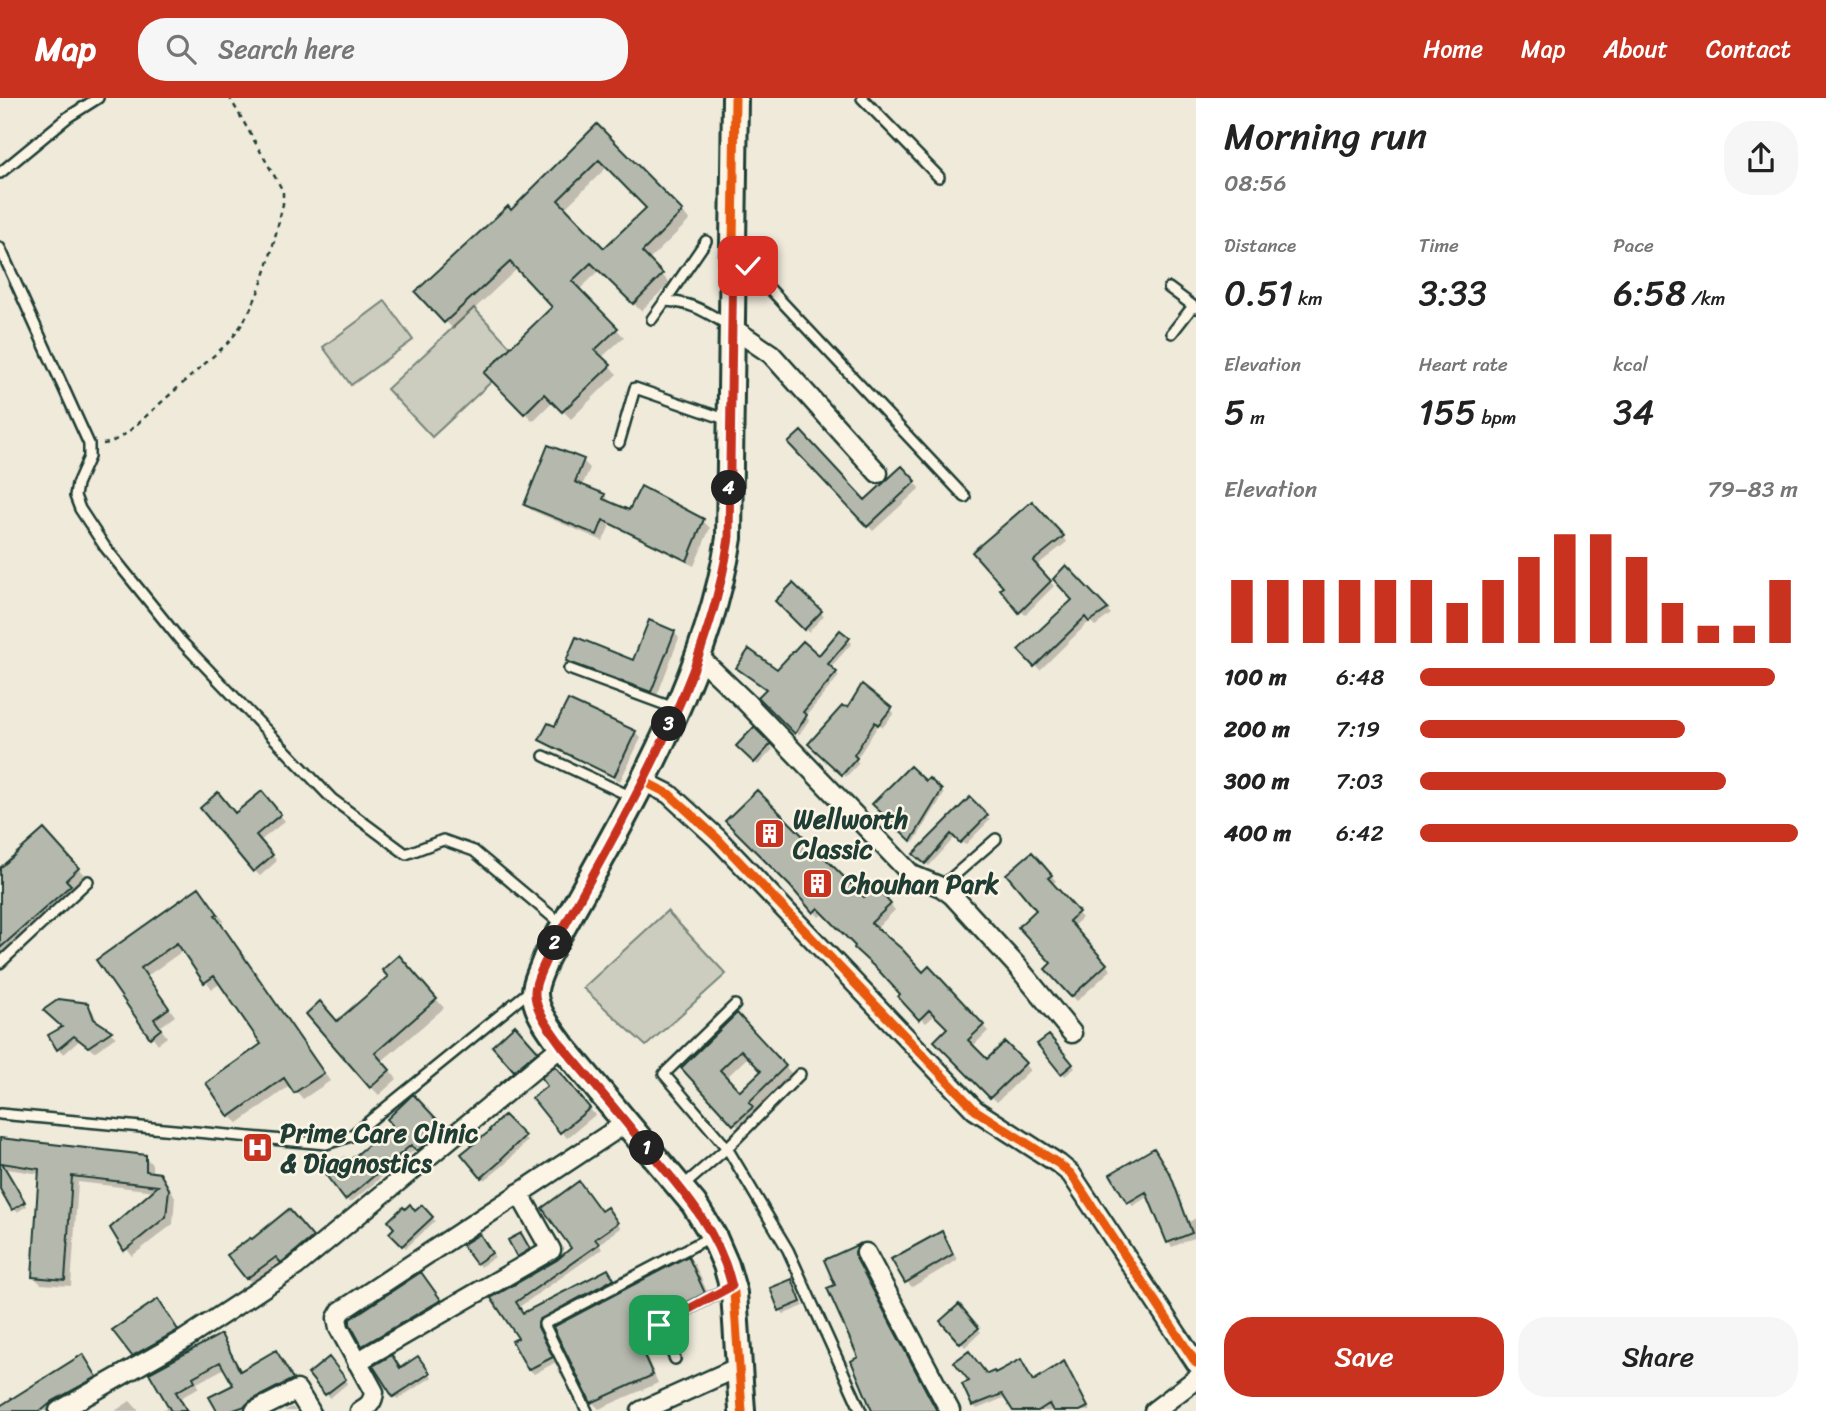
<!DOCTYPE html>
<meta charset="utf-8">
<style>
:root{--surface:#fff;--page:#f6f6f6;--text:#222;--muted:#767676;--accent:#c8321e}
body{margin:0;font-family:Sriracha,sans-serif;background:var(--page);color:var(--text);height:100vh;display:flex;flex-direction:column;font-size:26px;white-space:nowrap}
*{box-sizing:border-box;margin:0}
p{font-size:23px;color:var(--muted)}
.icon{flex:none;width:38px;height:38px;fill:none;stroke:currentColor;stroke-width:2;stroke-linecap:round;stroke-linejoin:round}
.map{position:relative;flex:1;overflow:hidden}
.panel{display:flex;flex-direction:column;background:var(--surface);width:630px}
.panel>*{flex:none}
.pin{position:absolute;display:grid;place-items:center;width:60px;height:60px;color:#fff;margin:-30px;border-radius:14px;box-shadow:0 4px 10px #0006}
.km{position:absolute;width:35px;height:35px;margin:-18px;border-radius:50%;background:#222;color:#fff;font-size:19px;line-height:35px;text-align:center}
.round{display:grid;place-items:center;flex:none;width:74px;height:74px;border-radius:28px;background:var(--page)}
.summary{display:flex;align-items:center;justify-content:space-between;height:119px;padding:0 28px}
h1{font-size:38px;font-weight:600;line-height:52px}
.stats{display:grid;grid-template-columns:repeat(3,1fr);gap:10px;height:119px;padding:7px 28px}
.stats div{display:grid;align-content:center}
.stats b{font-size:35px;font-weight:600}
.stats small{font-size:19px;font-weight:400}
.stats p{font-size:19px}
.chart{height:196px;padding:14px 28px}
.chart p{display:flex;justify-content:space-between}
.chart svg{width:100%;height:126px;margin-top:7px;stroke:var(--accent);stroke-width:6}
.action{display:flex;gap:14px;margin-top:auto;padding:14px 28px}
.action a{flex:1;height:80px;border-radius:28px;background:var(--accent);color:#fff;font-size:28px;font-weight:600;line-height:80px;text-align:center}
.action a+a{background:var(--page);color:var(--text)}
ul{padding:0 28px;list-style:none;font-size:23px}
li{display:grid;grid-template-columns:112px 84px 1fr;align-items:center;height:52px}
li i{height:18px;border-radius:9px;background:var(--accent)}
header{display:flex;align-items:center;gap:42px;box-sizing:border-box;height:98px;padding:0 35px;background:var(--accent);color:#fff}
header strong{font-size:33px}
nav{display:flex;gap:38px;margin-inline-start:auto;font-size:24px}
.search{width:490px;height:63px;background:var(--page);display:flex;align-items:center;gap:18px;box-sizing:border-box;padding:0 24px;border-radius:28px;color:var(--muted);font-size:26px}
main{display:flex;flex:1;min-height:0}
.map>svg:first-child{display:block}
.green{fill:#cccdbf;stroke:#76857a;stroke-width:2}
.shadow{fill:#0003;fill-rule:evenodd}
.building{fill:#b5b9ad;stroke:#1f3d34;stroke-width:2;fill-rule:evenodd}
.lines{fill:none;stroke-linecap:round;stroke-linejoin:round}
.lane-casing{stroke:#1f3d34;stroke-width:14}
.street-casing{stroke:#1f3d34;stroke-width:23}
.secondary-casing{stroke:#1f3d34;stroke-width:30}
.path{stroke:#1f3d34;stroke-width:2.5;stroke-dasharray:5 5;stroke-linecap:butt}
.lane{stroke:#fcf5e5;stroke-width:9}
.street{stroke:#fcf5e5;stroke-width:18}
.secondary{stroke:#fcf5e5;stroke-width:24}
.cycleway-casing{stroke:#fcf5e5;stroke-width:13}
.cycleway{stroke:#e8590c;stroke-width:9}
.route-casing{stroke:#fff;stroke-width:14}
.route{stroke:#c8321e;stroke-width:9}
.labels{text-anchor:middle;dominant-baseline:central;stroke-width:5;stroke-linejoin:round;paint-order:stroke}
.poi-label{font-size:26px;font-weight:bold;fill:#1f3d34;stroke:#fcf5e5;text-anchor:start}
</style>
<header>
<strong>Map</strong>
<div class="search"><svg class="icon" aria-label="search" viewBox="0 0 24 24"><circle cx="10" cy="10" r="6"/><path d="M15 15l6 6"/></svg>Search here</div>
<nav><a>Home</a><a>Map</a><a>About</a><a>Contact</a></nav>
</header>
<main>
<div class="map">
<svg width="1196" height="1313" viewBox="0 0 1196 1313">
<rect width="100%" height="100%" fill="#efeada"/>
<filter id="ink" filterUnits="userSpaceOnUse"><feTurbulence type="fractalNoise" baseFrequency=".0143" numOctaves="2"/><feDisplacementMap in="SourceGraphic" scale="14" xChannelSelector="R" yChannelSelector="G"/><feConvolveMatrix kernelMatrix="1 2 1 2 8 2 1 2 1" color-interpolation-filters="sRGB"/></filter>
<g filter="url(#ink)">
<path class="green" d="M 385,203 L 413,242 L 351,287 L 323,249 Z
M 474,210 L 519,258 L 432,339 L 387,291 Z
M 667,813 L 726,876 L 646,948 L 583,890 Z"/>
<path class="shadow" d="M 597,29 L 690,122 L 648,163 L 670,185 L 641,213 L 600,172 L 579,192 L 624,239 L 601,260 L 617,276 L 571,321 L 553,303 L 533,323 L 486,275 L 555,210 L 518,170 L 453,231 L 418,194 L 511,114 ZM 608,68 L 648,110 L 605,152 L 564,111 Z
M 791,345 L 866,405 L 902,371 L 920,390 L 873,433 Z
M 583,363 L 590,370 L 582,388 L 604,397 L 611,404 L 610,406 L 630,414 L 703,423 L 710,430 L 694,468 L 610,427 L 603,443 L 533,413 L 526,407 Z
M 1032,406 L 1067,444 L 1036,468 L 1054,488 L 1025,517 L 1003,492 Z
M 1066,469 L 1111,516 L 1095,528 L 1090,523 L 1040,572 L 1020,552 L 1074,503 Z
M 793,487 L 824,518 L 808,534 L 777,503 Z
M 674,534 L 679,540 L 657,598 L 574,569 L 568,563 L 634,564 Z
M 840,534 L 852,545 L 830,570 L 839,578 L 806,618 L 809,622 L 799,637 L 761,599 L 768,591 L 819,560 Z
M 891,611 L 894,615 L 883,629 L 879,626 L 856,662 L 859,665 L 846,679 L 811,646 Z
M 597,616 L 635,634 L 641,640 L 620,683 L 547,647 L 541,642 L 556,631 Z
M 754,631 L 773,651 L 758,667 L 738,648 Z
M 929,683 L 944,696 L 914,744 L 874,706 Z
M 267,701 L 285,723 L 260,743 L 277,763 L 260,778 L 254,772 L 236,717 Z
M 970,702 L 990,722 L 965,747 L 956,738 L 929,768 L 915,756 Z
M 51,741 L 86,779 L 73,791 L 77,795 L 7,858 L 0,854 L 0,772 Z
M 1037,761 L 1056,783 L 1051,786 L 1082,820 L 1072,829 L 1111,872 L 1077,903 L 1047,871 L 1054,865 Z
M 791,787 L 864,801 L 875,791 L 895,812 L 876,831 L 923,876 L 929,870 L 988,933 L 972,949 L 987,963 L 1004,946 L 1030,972 L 997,1004 L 936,943 L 950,930 L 936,916 L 926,925 L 900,899 L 903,896 L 825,814 L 819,819 Z
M 199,791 L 224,823 L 221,825 L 330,983 L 303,1001 L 291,987 L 238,1025 L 230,1018 L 263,947 L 221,885 L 212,891 L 184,852 L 147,878 L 175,918 L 160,929 L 167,939 L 158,946 L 98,863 Z
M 407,867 L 444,910 L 382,963 L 397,981 L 379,997 L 371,989 L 338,925 Z
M 87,907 L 93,913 L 98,926 L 116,939 L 94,954 L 80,942 L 64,956 L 58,951 L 64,930 Z
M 745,925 L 793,977 L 756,1013 L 759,1017 L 742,1033 L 683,970 ZM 749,958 L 764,974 L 740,995 L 726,980 Z
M 515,929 L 540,957 L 519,975 L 494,948 Z
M 1052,943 L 1075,970 L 1065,978 L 1062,974 Z
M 561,976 L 595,1017 L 567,1040 L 534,1001 Z
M 413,999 L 448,1035 L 423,1056 L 417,1050 L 350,1105 L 346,1101 L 348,1066 L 395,1027 Z
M 504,1019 L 527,1043 L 504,1067 L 485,1082 L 482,1079 L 492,1033 Z
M 0,1042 L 145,1059 L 152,1066 L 152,1076 L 159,1077 L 167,1084 L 175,1099 L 173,1126 L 132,1158 L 112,1131 L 155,1093 L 78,1084 L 71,1188 L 41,1186 L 34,1179 L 40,1076 L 1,1070 Z
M 1158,1056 L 1175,1085 L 1189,1124 L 1196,1120 L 1196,1139 L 1172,1149 L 1168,1144 L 1149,1098 L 1133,1108 L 1129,1104 Z
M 10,1079 L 27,1108 L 17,1114 L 0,1088 L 0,1080 Z
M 422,1109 L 435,1123 L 406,1150 L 391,1135 L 405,1113 L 416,1115 Z
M 601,1115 L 611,1116 L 621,1130 L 599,1146 L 602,1151 L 519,1209 L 524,1217 L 608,1173 L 618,1186 L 543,1226 L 542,1235 L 556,1264 L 534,1276 L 529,1271 L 521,1240 L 493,1201 L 558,1163 L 573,1151 Z
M 293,1118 L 316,1145 L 287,1168 L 281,1163 L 252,1185 L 247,1180 Z
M 942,1135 L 947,1140 L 957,1162 L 912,1189 L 906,1183 Z
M 483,1141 L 495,1159 L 480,1169 L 465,1148 Z
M 524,1141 L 532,1155 L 521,1161 L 518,1158 Z
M 859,1148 L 866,1155 L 862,1162 L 863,1170 L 939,1313 L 874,1313 L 861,1260 L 837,1188 L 826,1163 Z
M 688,1160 L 695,1167 L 711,1202 L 639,1241 L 658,1285 L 599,1311 L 592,1304 L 556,1230 Z
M 424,1179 L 443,1206 L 366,1250 L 363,1247 Z
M 791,1183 L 804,1208 L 784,1216 L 780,1212 Z
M 161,1206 L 180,1236 L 137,1261 L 133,1257 Z
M 959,1209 L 981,1234 L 965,1249 L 942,1223 Z
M 220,1238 L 226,1244 L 242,1274 L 275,1254 L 297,1287 L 250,1313 L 220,1313 L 235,1288 L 225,1270 L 197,1285 L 199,1289 L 181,1300 L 188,1313 L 160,1313 L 170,1308 L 151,1276 Z
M 83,1259 L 101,1285 L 54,1313 L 0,1313 L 0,1308 Z
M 392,1259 L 401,1271 L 421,1264 L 432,1279 L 398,1301 L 394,1298 Z
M 332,1265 L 348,1285 L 330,1300 L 311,1276 Z
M 1064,1265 L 1090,1313 L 1015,1313 L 1006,1299 L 977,1311 L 973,1307 L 987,1278 L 1024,1266 L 1034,1285 Z
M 130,1303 L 139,1313 L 115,1313 Z
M 292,1309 L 296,1313 L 284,1313 Z"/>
<path class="building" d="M 597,26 L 683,113 L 642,154 L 663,176 L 633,206 L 591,165 L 572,183 L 618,230 L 595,252 L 611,267 L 562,314 L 544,296 L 524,316 L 484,275 L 552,209 L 510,164 L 444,225 L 415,194 L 508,108 L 511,112 ZM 599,62 L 646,110 L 604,150 L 558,102 Z
M 801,333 L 865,402 L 902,368 L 916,383 L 867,429 L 788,345 Z
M 548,347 L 584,361 L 575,384 L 605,396 L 603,401 L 629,412 L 641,388 L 704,421 L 687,463 L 603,422 L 597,437 L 524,407 Z
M 1032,403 L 1064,438 L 1033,463 L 1051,483 L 1019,515 L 1000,491 L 1003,489 L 972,454 Z
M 1066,467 L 1108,511 L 1089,524 L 1085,519 L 1034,569 L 1018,552 L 1072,502 L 1053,481 Z
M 793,485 L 822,513 L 804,532 L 775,503 Z
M 649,522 L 675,533 L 651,594 L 566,563 L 576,539 L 633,562 Z
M 840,532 L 850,540 L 828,566 L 837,574 L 803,614 L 807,617 L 795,636 L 758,599 L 766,591 L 736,570 L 749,551 L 777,571 L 803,543 L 819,557 Z
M 862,586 L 892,610 L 878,627 L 875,624 L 854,657 L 857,660 L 842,677 L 808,646 L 842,608 L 848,609 Z
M 568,602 L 636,633 L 614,679 L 539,642 L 548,625 L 555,628 Z
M 754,629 L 771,646 L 754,665 L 736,648 Z
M 910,668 L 926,683 L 929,680 L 942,692 L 911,743 L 872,706 Z
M 757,692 L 864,799 L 875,788 L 891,806 L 871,825 L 902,851 L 923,874 L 929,868 L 984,927 L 968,942 L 987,961 L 1005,944 L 1026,965 L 990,1000 L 934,943 L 947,930 L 929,912 L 919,922 L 898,899 L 900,896 L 879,873 L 854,850 L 855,848 L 818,810 L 813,815 L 790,788 L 725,723 Z
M 262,693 L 281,716 L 256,737 L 273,757 L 253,774 L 200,710 L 218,694 L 235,715 Z
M 970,699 L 988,717 L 960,745 L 951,736 L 925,766 L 913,756 Z
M 44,731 L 79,770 L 66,782 L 71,787 L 0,850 L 0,770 Z
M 1032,754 L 1052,777 L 1048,780 L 1079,814 L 1069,823 L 1107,866 L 1071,899 L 1045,871 L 1051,865 L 1018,829 L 1036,812 L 1006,776 Z
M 199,789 L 218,816 L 215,817 L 324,975 L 294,995 L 284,980 L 229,1019 L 206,985 L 261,946 L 214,878 L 204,885 L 177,845 L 141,870 L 169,910 L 154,921 L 161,931 L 150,940 L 96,862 Z
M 399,857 L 437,901 L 375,955 L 390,972 L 370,990 L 306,916 L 320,903 L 337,923 L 388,879 L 382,872 Z
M 59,901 L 88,905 L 94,921 L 112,933 L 88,949 L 74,938 L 57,952 L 48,937 L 62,929 L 43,912 Z
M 737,915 L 786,968 L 749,1004 L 753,1009 L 733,1027 L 681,970 ZM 741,952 L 761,973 L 740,993 L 720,972 Z
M 515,927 L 538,953 L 514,973 L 492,948 Z
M 1049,937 L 1073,966 L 1061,976 L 1037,946 Z
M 555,968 L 590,1010 L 560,1035 L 532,1000 L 547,988 L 541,980 Z
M 413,996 L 445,1030 L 417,1053 L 411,1047 L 345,1102 L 325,1076 L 345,1060 L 348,1064 L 392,1027 L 387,1021 Z
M 504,1017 L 525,1038 L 501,1061 L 502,1062 L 481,1080 L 461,1056 L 490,1033 L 489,1032 Z
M 0,1040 L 146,1057 L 146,1073 L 160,1075 L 169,1091 L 166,1119 L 124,1153 L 110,1130 L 158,1088 L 72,1078 L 65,1182 L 32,1179 L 39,1071 L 2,1065 L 25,1104 L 12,1112 L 0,1091 Z
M 1154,1050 L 1171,1078 L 1192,1135 L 1167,1145 L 1146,1094 L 1127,1105 L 1110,1076 Z
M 579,1083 L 601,1113 L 607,1109 L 618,1125 L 595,1141 L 599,1146 L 516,1204 L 523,1215 L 608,1171 L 614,1181 L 539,1222 L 538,1229 L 553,1259 L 528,1272 L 512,1243 L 518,1240 L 491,1200 L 557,1162 L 571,1150 L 542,1110 Z
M 410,1106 L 415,1113 L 422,1107 L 433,1119 L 402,1148 L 389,1135 L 394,1130 L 388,1123 L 403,1109 L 405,1111 Z
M 289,1111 L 313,1139 L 281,1165 L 276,1159 L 246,1181 L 227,1157 L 250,1140 L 252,1141 Z
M 942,1133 L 953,1156 L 905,1185 L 891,1161 Z
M 521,1135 L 530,1151 L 517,1159 L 508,1142 Z
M 480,1136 L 492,1155 L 476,1166 L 462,1147 Z
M 859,1146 L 855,1154 L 856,1160 L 937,1313 L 872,1313 L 851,1263 L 858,1259 L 827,1190 L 835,1187 L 824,1162 Z
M 688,1158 L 705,1195 L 633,1233 L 653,1277 L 591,1305 L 553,1229 Z
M 421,1174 L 441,1202 L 362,1248 L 350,1226 L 350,1221 Z
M 792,1181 L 801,1204 L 779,1213 L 770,1190 Z
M 158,1201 L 178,1232 L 132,1258 L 112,1232 Z
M 959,1206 L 979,1230 L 960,1246 L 940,1223 Z
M 221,1236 L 240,1273 L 276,1252 L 293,1281 L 250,1303 L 245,1308 L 231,1313 L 217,1313 L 209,1299 L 233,1287 L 220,1264 L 193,1279 L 195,1283 L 176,1294 L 187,1313 L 171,1313 L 149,1275 Z
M 969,1253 L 987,1276 L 994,1273 L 995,1275 L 1021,1261 L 1033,1283 L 1064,1263 L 1088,1309 L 1080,1313 L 1053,1313 L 1049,1306 L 1038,1313 L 1013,1313 L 1002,1296 L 972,1308 L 962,1286 L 969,1283 L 954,1264 Z
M 83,1256 L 97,1279 L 53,1303 L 41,1313 L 0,1313 L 0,1308 Z
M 392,1257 L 400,1270 L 418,1258 L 430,1275 L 393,1299 L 373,1268 Z
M 329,1259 L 346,1281 L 325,1297 L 308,1276 Z"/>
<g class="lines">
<defs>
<path id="lane" d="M 862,0 L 939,79
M 0,75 L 68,19 L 98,0
M 0,150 L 89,346 L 89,359 L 77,386 L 75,398 L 80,411 L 105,449 L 180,542 L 332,701 L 406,756 L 443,742 L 474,753 L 561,826
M 739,158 L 965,399
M 1169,190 L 1196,210
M 665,203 L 706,143
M 652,221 L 665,203 C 695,205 705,214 730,228
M 1172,235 L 1193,208
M 619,345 L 635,290 L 728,322
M 569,571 L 674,610
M 544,658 L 632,699
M 941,789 L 996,741
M 0,865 L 88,783
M 735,907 L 664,976 L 727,1050 L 788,1152 L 861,1313
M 0,1016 L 326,1046 L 351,1038 L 532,891
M 682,1089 L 727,1050 L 800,976
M 675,1261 L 659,1227 L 730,1189
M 587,1313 L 544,1226 L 712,1138"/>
<path id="street" d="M 731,229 L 771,256 L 878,375
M 699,559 L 747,605 L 912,777 L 941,789 L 952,797 L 1017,868 L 1072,935
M 643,683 L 669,696 L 717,740 L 975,1012 L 1059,1066 L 1071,1076 L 1196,1265
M 866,1155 L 950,1313
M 357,1264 L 551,1152 L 519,1095
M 59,1313 L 182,1243 L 296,1168 L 562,948
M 255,1313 L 297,1292 L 310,1313
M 360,1313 C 369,1308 373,1304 374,1294 L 339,1230 L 337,1220 L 341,1213 L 626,1025
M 641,1313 L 739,1269
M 1154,1313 L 1196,1281"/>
<path id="secondary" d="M 735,0 L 729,440 C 706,590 618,728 546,860 C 543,869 538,878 536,887 C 530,908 551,932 562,948 L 694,1106 L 713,1137 L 726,1167 L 734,1195 L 742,1313"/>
</defs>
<use href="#lane" class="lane-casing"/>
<use href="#street" class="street-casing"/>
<use href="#secondary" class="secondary-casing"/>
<path class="path" d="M 103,346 L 110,345 L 127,335 L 228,245 C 262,205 271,155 283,106 L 283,93 L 230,0"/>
<use href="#lane" class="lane"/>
<use href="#street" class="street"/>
<use href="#secondary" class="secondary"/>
<defs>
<path id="cycleway" d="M 735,0 L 729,440 C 706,590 618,728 546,860 C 543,869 538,878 536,887 C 530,908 551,932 562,948 L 694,1106 L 713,1137 L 726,1167 L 734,1195 L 742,1313
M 643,683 L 669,696 L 717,740 L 975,1012 L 1059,1066 L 1071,1076 L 1196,1265"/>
</defs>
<use href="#cycleway" class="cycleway-casing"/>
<use href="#cycleway" class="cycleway"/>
</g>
</g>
<g class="lines" filter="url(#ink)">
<defs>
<path id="route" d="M 659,1227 L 732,1188 C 718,1131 682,1092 645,1048 C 618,1014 590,981 562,948 C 551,932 530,908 536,887 C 538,878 543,869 547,860 C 617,730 708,587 729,440 L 733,151 L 748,168"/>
</defs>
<use href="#route" class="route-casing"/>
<use href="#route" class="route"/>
</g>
<defs>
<symbol id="building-square" viewBox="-11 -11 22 22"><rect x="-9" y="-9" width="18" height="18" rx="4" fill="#c8321e" stroke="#fcf5e5"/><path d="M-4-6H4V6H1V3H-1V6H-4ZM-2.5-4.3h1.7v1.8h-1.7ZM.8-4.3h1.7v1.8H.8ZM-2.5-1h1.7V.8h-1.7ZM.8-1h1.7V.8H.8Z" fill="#fff"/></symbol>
<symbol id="hospital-square" viewBox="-11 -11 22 22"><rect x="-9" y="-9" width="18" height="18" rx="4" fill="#c8321e" stroke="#fcf5e5"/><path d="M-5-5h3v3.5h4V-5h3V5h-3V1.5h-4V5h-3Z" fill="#fff"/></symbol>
</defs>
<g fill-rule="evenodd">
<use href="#building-square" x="752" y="718" width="35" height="35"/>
<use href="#building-square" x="800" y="768" width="35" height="35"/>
<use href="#hospital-square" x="240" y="1032" width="35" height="35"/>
</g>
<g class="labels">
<g class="poi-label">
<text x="793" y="721">Wellworth<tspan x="793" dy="30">Classic</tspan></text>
<text x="841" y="786">Chouhan Park</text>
<text x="280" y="1035">Prime Care Clinic<tspan x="280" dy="30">&amp; Diagnostics</tspan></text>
</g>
</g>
</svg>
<div class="pin" style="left:659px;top:1227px;background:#1e9e55"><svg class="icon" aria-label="arrive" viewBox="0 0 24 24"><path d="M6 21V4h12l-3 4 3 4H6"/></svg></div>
<div class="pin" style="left:748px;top:168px;background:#d93025"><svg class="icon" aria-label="check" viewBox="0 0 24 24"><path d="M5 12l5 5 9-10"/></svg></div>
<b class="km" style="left:647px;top:1050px">1</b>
<b class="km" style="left:555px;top:845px">2</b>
<b class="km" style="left:669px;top:626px">3</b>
<b class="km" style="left:729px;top:390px">4</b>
</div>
<section class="panel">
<div class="summary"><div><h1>Morning run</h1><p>08:56</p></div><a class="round"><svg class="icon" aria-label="share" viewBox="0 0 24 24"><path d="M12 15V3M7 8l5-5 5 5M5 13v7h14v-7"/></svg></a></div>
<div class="stats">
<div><p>Distance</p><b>0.51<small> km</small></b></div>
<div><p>Time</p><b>3:33</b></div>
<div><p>Pace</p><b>6:58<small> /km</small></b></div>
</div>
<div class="stats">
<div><p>Elevation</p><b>5<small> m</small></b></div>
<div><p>Heart rate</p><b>155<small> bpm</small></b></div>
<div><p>kcal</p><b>34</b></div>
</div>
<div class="chart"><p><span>Elevation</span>79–83 m</p>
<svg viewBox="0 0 160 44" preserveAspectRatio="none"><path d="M5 44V22M15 44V22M25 44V22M35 44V22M45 44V22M55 44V22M65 44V30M75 44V22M85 44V14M95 44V6M105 44V6M115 44V14M125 44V30M135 44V38M145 44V38M155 44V22"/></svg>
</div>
<ul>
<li><b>100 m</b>6:48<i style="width:94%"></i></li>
<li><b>200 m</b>7:19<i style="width:70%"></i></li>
<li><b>300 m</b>7:03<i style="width:81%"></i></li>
<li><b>400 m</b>6:42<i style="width:100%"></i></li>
</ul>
<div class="action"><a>Save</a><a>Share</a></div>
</section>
</main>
